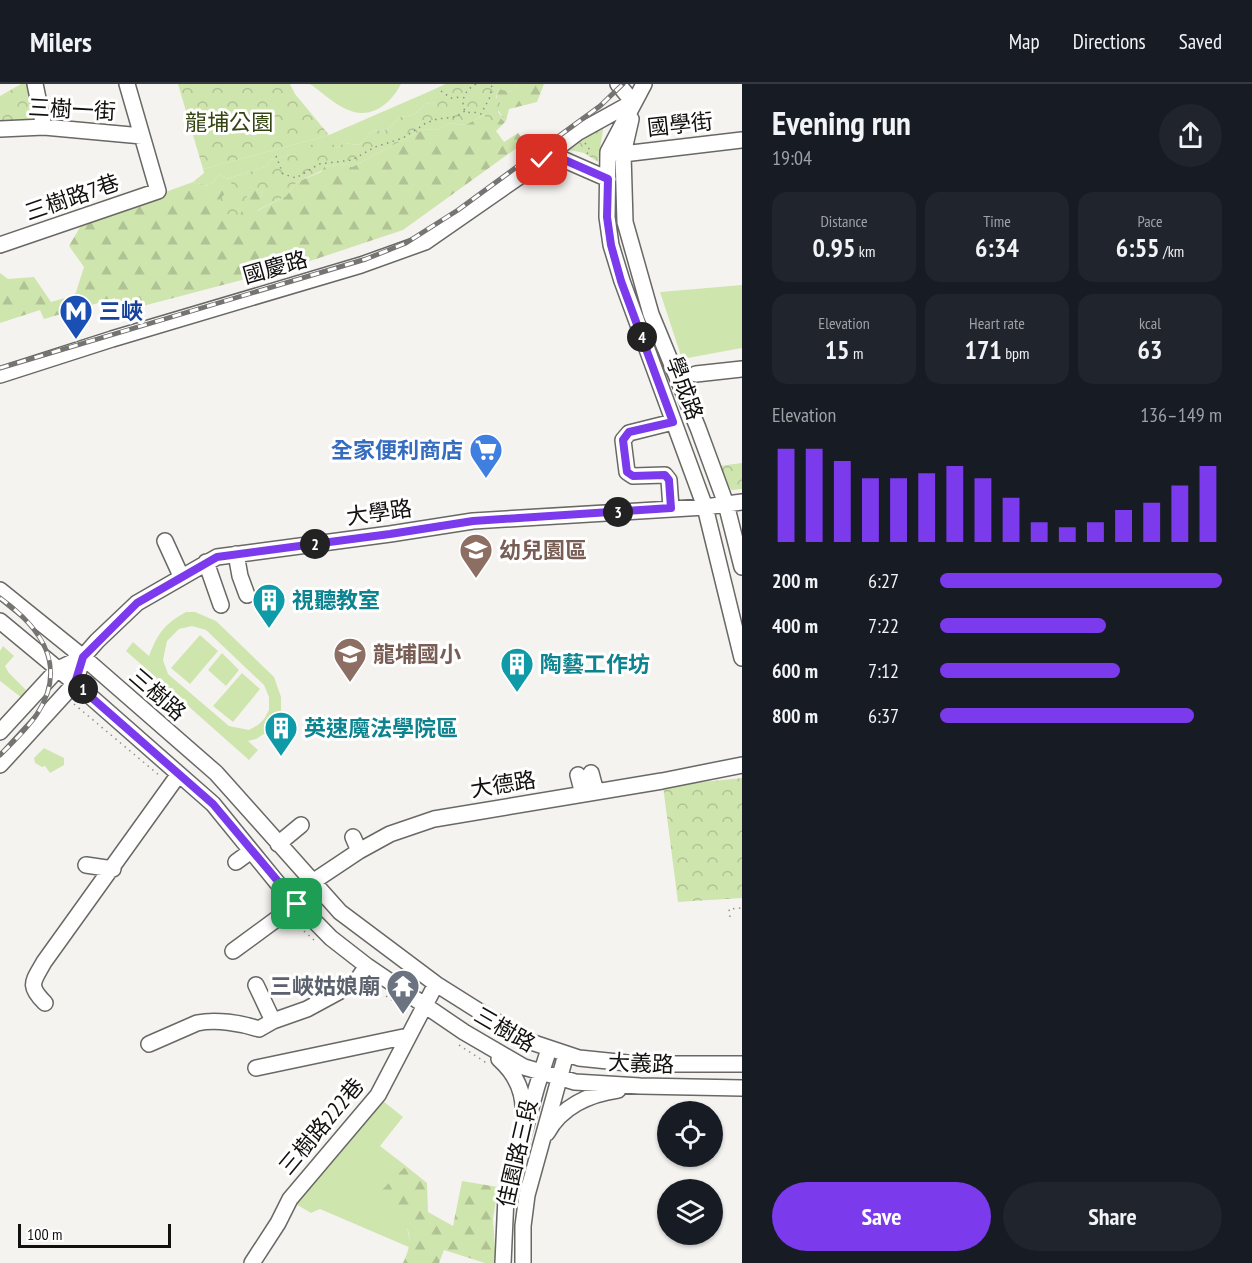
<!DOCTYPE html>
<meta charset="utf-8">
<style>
:root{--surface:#171b24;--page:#20242c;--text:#f1f3f6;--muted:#9ea1a6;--line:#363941;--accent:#7c3aed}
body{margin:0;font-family:"PT Sans Narrow","Noto Sans TC",sans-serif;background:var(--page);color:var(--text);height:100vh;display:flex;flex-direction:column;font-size:22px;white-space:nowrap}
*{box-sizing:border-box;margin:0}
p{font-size:20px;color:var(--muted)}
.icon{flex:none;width:33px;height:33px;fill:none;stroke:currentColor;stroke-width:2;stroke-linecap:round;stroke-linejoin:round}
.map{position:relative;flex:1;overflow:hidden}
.drawer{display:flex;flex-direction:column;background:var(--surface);width:510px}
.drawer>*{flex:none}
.buttons{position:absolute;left:657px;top:1017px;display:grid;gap:12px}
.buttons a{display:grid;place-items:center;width:66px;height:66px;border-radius:50%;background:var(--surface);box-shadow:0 2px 4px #0004;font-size:30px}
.scale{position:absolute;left:18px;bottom:15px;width:153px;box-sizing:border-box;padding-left:6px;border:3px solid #11100f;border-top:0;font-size:16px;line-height:21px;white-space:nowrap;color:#11100f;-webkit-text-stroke:4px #fff;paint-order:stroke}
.pin{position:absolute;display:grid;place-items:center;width:51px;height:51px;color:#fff;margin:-26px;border-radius:12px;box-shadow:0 3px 9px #0006}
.km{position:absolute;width:30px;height:30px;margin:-15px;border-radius:50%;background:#222;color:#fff;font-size:16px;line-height:30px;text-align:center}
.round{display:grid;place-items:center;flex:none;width:63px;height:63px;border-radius:32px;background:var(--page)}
.head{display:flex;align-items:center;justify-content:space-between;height:102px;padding:0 30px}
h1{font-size:33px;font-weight:700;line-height:45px}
.metrics{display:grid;grid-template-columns:repeat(3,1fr);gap:9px;height:102px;padding:6px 30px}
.metrics div{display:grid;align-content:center;border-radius:15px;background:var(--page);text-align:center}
.metrics b{font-size:26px;font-weight:700}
.metrics small{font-size:16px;font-weight:400}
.metrics p{font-size:16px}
.chart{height:168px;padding:12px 30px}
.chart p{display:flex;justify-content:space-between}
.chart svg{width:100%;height:108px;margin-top:6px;stroke:var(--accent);stroke-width:6}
.cta{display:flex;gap:12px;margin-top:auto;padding:12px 30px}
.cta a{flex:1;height:69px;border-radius:36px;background:var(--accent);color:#fff;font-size:24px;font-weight:700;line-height:69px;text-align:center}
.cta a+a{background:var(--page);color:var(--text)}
ul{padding:0 30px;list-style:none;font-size:20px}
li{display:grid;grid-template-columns:96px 72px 1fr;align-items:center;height:45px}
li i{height:15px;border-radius:8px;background:var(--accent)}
header{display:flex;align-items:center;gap:36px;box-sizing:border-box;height:84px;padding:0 30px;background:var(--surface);border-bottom:2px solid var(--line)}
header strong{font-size:28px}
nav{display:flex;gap:33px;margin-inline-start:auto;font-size:21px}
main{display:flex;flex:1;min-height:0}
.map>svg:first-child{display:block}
.grass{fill:#cfe5ae;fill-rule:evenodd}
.forest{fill:url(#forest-firs)}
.park{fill:url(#park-crowns)}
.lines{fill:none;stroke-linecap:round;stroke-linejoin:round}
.minor-casing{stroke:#696865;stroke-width:18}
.path{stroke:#918f8d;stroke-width:1.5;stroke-dasharray:1.5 4.5;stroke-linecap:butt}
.minor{stroke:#fff;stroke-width:15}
.rail-casing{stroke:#757472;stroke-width:5}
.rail{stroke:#fff;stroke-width:3;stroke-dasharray:9;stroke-linecap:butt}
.route-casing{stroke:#fff;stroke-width:12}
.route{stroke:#7c3aed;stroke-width:8}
.labels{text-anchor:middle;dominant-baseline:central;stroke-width:6;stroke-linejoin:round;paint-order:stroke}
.street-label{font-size:22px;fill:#11100f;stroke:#fff}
.park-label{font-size:22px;fill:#344410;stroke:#fff}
.transit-label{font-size:22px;font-weight:bold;fill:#164399;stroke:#fff;text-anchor:start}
.shop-label{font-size:22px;font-weight:bold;fill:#366cbe;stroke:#fff;text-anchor:end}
.education-label{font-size:22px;font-weight:bold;fill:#785e54;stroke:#fff;text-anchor:start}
.culture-label{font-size:22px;font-weight:bold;fill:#0d838f;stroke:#fff;text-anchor:start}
.worship-label{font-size:22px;font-weight:bold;fill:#5b616d;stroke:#fff;text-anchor:end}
</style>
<header>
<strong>Milers</strong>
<nav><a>Map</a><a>Directions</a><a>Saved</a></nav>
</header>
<main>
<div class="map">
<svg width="742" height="1179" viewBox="0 0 742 1179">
<defs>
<pattern id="forest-firs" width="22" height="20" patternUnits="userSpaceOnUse" patternTransform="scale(1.5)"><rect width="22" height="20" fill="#cfe5ae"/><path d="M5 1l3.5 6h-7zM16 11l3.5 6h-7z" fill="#b1c394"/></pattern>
<pattern id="park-crowns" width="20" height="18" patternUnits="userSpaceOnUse" patternTransform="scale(1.5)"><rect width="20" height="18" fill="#cfe5ae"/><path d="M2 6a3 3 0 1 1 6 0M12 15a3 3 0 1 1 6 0" fill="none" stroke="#b1c394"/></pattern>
</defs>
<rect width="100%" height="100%" fill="#f5f3f0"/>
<path class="grass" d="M 310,0 L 401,0 C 392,18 373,35 351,27 C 336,22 323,9 310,0 Z
M 435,5 L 435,18 L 425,20 L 414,31 L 400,33 L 387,46 L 372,47 L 359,61 L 344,59 L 336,64 L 297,69 L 271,76 L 268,82 L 227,95 L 220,90 L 209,102 L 193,98 L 204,89 L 203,85 L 329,51 Z
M 742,201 L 742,264 L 682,275 L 660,208 Z
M 186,528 L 195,528 L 216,537 L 274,593 L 281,613 L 281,626 L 275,638 L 267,648 L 256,655 L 248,657 L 258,666 L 249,676 L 126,567 L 133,558 L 149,572 C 158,549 164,540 186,528 ZM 192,542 L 206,546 L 264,601 L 269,613 L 269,626 L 264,635 L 258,641 L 249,646 L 229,642 L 168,590 L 163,576 L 167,557 L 179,545 Z
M 200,551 L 218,567 L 190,600 L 171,584 Z
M 3,562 L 14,572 L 5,582 L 9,589 L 26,606 L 22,614 L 0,597 L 0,567 Z
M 222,569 L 239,586 L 226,602 L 208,586 Z
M 242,589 L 260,605 L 233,638 L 213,622 Z
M 44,664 L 64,674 L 64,681 L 50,689 L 45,682 L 42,683 L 35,679 L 34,674 Z
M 383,1017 L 403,1033 L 380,1062 L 406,1082 L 378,1111 L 406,1137 L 411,1164 L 320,1125 L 311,1129 L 294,1119 Z"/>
<path class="forest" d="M 517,0 L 544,0 L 537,18 L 509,25 L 506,37 C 497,27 494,18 499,4 L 510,8 Z
M 497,30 L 505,38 L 496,47 L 504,58 L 518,49 L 525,58 L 403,146 L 295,182 L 120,228 L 115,214 L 44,235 L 40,226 L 0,239 L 0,189 L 8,195 L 34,193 L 51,218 L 75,211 L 84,183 L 69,162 L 83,138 L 193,98 L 209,102 L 220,90 L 233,99 L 263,106 L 257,127 L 286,112 L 297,98 L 321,88 L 324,83 L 346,80 L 352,83 L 424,45 L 437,46 L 450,39 L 465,41 L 484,31 Z
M 406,1082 L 427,1099 L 428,1128 L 453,1142 L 462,1097 L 498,1103 L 493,1135 L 496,1179 L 485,1179 L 444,1166 L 439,1179 L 403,1179 C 420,1144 401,1133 377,1111 Z"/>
<path class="park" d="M 21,0 L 31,0 L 39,39 L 0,42 L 0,12 Z
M 178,0 L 290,0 L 295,10 L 329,51 L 203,85 Z
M 445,0 L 517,0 L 510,8 L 499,5 L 496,13 L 502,23 L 498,28 L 506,37 L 505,38 L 497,31 L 490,39 L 484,31 L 465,41 L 450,39 L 437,46 L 424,45 L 352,83 L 346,80 L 324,83 L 321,87 L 297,98 L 286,112 L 256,127 L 263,107 L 250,103 L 240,132 L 226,130 L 216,121 L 232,100 L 227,95 L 268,82 L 271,76 L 296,69 L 299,64 L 330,56 L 336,64 L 344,59 L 359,61 L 372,47 L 387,46 L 400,33 L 414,31 L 425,20 L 435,18 L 435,5 Z
M 604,40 L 598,78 L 584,69 L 570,66 Z
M 742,379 L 742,405 L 731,406 L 719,382 Z
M 742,694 L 742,814 L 678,818 L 663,702 Z"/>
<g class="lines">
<defs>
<path id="minor" d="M 35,0 L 44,43
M 618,0 L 633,18
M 644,0 L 608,68 L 607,133 L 611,161 L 622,197 L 705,423 L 742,574
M 631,35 L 623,70 L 625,138 L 651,230 L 698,344 L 726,420 L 742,483
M 0,45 L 44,43 L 142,52
M 614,69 L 623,70 L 742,56
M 542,76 L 560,74 L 608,95
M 0,161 L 158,107 L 127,0
M 696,290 L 742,285
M 0,291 L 112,255 L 361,181 L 425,158 L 523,90 L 577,49 L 633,18
M 671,424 L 669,396 L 665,391 L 633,392 L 627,388 L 623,356 L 629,349 L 673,338
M 165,457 L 181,492
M 236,470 L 240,492 L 247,511
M 206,478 L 221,521
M 0,506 L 83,573 L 216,689 L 340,828 L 436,900 L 490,934 L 534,959 L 579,974 L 637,980 L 742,980
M 0,537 L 82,605 L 213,720 L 279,801 L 331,854 L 367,882 L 464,948 L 524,983 L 575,998 L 640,1002 L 742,1004
M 0,648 L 58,585 L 83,573
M 0,681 L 75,599 L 83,573 L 97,557 L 137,519 L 217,473 L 390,450 L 473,437 L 705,423 L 742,418
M 591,689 L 596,708
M 578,691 L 583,710
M 353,753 L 359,767
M 278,760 L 301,741
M 236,778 L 251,767
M 86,781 L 113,785
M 290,813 L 359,767 L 390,750 L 434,735 L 662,697 L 742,681
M 233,867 L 297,820
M 256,901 L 273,937
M 45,919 C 27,901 33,898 44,878 L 179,690
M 149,960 L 197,939 C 216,935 241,939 259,945 L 273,937 L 307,925 L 355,899 L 367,882
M 499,975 C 516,990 525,1010 523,1033
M 256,984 L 408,952
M 547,1049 C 561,1023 589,1010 618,1006
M 252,1179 L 278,1139 L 290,1115 L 378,1011 L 436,900
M 503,1179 L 506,1113 L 537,1002 L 549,965
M 523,1179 L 523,1142 L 527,1111 L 566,970"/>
</defs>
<use href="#minor" class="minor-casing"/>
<path class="path" d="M 476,0 C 465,6 460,16 465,27 C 471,30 475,27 481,30 L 490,13 L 492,0
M 441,7 L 451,14 L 462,13
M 585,59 L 590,66 L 586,71
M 276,72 L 283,90 L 296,94 L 319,80 L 352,76 L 375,63 L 403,54 L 426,39 L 437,35 L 455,33 L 465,27
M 74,620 L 160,692
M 730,833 L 729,825 L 742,824
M 295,839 L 314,856
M 386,912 L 407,926
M 459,961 L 488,980"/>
<use href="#minor" class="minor"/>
<defs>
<path id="rail" d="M 0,284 L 366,175 L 406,159 L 458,126 L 600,22 L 623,0
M 0,514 C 40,543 69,581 37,630 C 27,645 13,658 0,671"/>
</defs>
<use href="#rail" class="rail-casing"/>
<use href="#rail" class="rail"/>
</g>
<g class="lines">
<defs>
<path id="route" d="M 297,820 L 213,720 L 75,599 L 83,573 L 137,519 L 217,473 L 390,450 L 473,437 L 671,424 L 669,396 L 665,391 L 633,392 L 627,388 L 623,356 L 629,348 L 673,338 L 621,197 L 611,161 L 607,133 L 608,95 L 560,74 L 542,76"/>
</defs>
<use href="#route" class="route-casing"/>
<use href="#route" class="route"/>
</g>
<defs>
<symbol id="metro-pin" viewBox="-11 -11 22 30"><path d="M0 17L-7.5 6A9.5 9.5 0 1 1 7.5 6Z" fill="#1a4fb4" stroke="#fff"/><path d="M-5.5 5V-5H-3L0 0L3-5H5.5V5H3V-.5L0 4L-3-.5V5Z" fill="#fff"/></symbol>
<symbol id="supermarket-pin" viewBox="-11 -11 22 30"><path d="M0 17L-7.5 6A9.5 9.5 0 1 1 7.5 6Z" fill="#3f7fe0" stroke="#fff"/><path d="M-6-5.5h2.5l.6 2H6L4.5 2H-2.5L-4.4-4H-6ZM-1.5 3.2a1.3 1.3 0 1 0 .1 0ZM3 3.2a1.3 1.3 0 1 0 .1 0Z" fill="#fff"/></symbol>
<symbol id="school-pin" viewBox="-11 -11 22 30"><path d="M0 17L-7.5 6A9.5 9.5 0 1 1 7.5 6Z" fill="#8d6e63" stroke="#fff"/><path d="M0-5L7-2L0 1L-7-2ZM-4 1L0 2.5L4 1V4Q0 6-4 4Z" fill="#fff"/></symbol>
<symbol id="building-pin" viewBox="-11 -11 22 30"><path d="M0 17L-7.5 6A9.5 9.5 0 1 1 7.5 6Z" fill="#0f9aa8" stroke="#fff"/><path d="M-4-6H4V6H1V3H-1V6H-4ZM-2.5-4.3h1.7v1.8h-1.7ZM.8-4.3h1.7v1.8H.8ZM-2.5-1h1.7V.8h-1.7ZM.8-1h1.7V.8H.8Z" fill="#fff"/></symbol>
<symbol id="temple-pin" viewBox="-11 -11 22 30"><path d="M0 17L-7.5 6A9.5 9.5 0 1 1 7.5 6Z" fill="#6b7280" stroke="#fff"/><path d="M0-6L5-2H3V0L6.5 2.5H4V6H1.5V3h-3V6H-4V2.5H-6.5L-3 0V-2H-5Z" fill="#fff"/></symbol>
</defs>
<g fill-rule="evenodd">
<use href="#metro-pin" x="57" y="208" width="38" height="52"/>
<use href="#supermarket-pin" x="467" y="347" width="38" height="52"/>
<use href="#school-pin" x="457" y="447" width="38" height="52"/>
<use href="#building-pin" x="250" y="497" width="38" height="52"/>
<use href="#school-pin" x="331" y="551" width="38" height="52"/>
<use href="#building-pin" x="498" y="561" width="38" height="52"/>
<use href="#building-pin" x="262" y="625" width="38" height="52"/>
<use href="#temple-pin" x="384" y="883" width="38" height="52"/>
</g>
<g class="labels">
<g class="street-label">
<text transform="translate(72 25) rotate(3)">三樹一街</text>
<text transform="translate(680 40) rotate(-6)">國學街</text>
<text transform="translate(72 113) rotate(-19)">三樹路7巷</text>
<text transform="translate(275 183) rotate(-16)">國慶路</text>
<text transform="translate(685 304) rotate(70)">學成路</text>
<text transform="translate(379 428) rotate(-8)">大學路</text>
<text transform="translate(158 610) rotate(41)">三樹路</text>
<text transform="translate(503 700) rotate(-9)">大德路</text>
<text transform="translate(505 945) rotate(30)">三樹路</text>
<text transform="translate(641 979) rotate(2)">大義路</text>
<text transform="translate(321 1042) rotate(-50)">三樹路222巷</text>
<text transform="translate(517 1069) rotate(-77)">佳園路三段</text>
</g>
<g class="park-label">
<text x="229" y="38">龍埔公園</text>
</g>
<g class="transit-label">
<text x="99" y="227">三峽</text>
</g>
<g class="shop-label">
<text x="463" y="366">全家便利商店</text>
</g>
<g class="education-label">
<text x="499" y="466">幼兒園區</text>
<text x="373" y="570">龍埔國小</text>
</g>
<g class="culture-label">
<text x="292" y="516">視聽教室</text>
<text x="540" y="580">陶藝工作坊</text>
<text x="304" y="644">英速魔法學院區</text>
</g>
<g class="worship-label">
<text x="380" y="902">三峽姑娘廟</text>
</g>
</g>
</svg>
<div class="buttons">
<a><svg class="icon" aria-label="locate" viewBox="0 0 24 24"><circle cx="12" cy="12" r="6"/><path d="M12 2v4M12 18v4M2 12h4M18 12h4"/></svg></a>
<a><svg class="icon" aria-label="layers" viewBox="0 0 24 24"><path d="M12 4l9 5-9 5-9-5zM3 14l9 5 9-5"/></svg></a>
</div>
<div class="scale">100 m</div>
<div class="pin" style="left:297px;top:820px;background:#1e9e55"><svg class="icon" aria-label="arrive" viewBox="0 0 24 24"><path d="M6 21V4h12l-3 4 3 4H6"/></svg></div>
<div class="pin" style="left:542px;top:76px;background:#d93025"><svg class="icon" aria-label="check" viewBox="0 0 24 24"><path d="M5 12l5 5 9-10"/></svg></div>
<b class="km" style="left:83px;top:605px">1</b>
<b class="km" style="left:315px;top:460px">2</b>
<b class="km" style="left:618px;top:428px">3</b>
<b class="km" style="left:642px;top:253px">4</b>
</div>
<section class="drawer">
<div class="head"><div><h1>Evening run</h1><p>19:04</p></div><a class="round"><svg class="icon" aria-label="share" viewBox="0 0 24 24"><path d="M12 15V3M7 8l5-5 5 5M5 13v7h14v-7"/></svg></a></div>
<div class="metrics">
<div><p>Distance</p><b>0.95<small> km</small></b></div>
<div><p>Time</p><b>6:34</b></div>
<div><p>Pace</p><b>6:55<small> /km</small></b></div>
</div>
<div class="metrics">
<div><p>Elevation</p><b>15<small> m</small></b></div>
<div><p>Heart rate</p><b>171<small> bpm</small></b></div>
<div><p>kcal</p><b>63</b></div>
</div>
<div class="chart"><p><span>Elevation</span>136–149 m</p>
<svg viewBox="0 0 160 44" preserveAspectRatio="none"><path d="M5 44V6M15 44V6M25 44V11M35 44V18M45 44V18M55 44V16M65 44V13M75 44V18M85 44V26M95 44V36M105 44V38M115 44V36M125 44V31M135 44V28M145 44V21M155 44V13"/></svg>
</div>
<ul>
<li><b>200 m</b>6:27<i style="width:100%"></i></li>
<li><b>400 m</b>7:22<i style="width:59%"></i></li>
<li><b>600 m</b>7:12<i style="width:64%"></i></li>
<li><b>800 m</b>6:37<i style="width:90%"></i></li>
</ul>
<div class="cta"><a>Save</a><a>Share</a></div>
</section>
</main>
